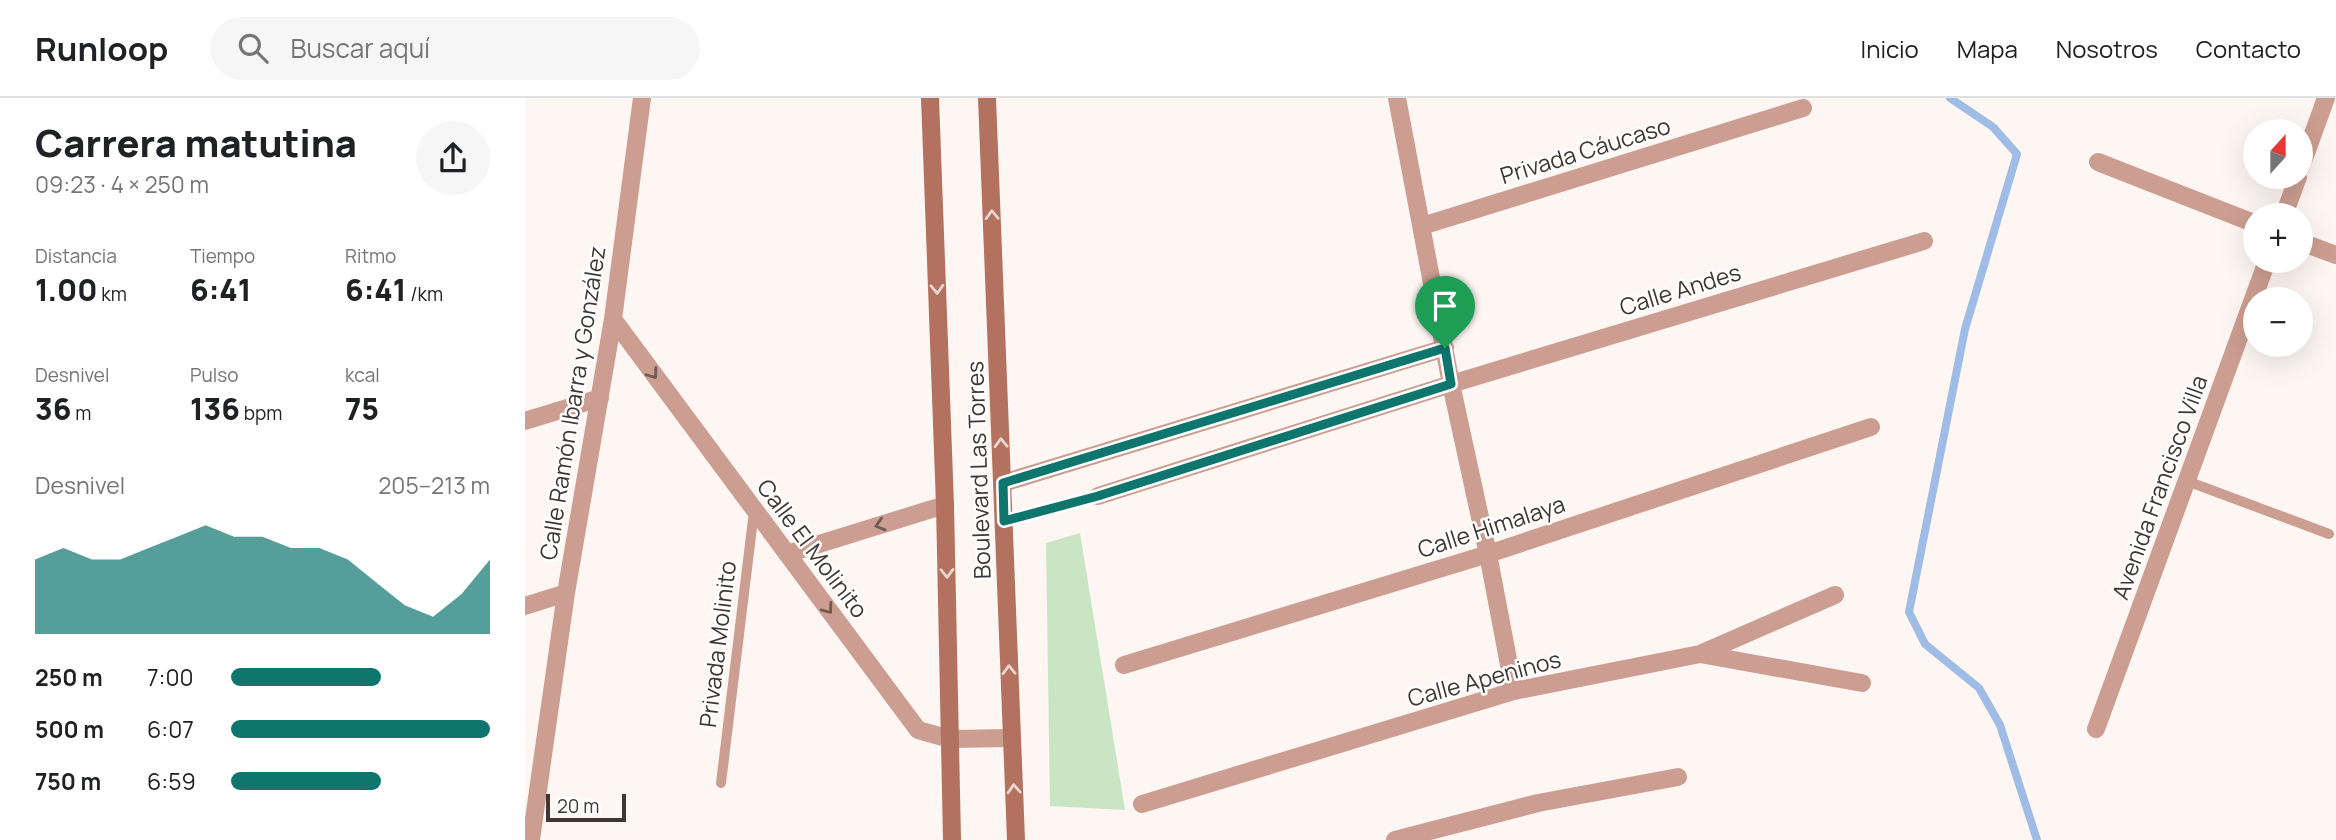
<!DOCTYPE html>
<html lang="es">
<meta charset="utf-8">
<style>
:root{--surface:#fff;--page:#f6f6f6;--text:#202124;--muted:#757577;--line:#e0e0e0;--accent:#0f766e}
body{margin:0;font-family:Manrope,sans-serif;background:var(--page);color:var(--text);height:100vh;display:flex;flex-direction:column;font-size:26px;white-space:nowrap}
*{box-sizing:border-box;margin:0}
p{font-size:23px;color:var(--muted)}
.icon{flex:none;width:38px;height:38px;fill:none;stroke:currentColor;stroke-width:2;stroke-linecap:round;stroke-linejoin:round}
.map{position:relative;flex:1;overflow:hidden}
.drawer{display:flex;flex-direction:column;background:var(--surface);width:525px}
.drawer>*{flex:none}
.needle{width:46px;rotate:21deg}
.tools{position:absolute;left:1718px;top:21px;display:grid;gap:14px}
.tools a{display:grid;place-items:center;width:70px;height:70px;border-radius:50%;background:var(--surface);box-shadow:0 7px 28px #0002;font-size:35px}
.scale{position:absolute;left:21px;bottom:18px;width:80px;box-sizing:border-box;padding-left:7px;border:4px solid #3e3733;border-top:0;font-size:19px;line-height:24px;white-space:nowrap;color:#3e3733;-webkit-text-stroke:5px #fff;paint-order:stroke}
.pin{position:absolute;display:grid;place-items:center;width:60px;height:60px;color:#fff;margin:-72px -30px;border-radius:50% 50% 50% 0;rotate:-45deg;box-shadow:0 0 7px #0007}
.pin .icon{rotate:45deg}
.round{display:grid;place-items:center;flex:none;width:74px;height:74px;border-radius:37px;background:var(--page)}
.headline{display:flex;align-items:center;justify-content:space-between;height:119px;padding:0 35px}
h1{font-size:38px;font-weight:800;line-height:52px}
.figures{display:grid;grid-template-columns:repeat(3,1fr);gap:10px;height:119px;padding:7px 35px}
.figures div{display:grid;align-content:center}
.figures b{font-size:30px;font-weight:800}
.figures small{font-size:19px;font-weight:400}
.figures p{font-size:19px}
.chart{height:196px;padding:14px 35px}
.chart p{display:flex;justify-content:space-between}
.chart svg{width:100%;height:126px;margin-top:7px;fill:var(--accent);opacity:.7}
ul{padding:0 35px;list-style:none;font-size:23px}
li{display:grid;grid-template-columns:112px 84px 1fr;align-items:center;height:52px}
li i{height:18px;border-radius:9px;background:var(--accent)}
header{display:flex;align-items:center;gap:42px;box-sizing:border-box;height:98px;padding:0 35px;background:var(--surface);border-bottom:2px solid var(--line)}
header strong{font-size:33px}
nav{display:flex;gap:38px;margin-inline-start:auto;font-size:24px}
.search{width:490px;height:63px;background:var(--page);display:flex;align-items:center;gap:18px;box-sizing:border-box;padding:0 24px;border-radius:38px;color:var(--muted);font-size:26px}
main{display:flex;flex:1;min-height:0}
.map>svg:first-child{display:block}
.green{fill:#c9e5c4}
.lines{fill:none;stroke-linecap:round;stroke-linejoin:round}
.stream{stroke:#9fbce6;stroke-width:8}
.path{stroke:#a09995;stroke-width:4.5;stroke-dasharray:3.5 5;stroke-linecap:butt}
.service{stroke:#cc9e91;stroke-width:10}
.minor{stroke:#cc9e91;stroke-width:18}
.secondary{stroke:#b3725f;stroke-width:18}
.oneway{stroke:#e8d5cf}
.oneway2{stroke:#705b54}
.route-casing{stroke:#fff;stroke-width:14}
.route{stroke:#0f766e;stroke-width:9}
.labels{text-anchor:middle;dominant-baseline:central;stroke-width:5;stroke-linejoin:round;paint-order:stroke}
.street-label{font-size:23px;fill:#3e3733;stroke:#fff}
</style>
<header>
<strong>Runloop</strong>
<div class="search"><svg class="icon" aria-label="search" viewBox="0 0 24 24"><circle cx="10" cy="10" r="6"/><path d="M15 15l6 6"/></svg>Buscar aquí</div>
<nav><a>Inicio</a><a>Mapa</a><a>Nosotros</a><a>Contacto</a></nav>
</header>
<main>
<section class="drawer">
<div class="headline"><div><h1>Carrera matutina</h1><p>09:23 · 4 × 250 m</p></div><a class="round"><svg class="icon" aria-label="share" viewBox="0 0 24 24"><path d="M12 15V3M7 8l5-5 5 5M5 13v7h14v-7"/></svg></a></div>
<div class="figures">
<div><p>Distancia</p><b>1.00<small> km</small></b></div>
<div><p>Tiempo</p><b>6:41</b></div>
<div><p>Ritmo</p><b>6:41<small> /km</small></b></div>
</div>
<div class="figures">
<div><p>Desnivel</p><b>36<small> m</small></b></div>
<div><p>Pulso</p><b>136<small> bpm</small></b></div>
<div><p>kcal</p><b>75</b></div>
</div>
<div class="chart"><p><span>Desnivel</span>205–213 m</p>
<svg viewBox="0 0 160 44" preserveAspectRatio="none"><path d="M0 44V18L10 14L20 18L30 18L40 14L50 10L60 6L70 10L80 10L90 14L100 14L110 18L120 26L130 34L140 38L150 30L160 18V44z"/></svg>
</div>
<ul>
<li><b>250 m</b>7:00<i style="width:58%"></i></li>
<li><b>500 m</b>6:07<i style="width:100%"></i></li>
<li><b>750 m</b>6:59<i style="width:58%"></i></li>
</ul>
</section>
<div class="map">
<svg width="1811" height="742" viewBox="0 0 1811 742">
<rect width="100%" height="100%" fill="#fef6f3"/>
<path class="green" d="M 555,435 L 600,712 L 525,708 L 521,445 Z"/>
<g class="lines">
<path class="stream" d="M 1425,0 L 1468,29 L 1492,56 L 1440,231 L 1384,514 L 1400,546 L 1454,590 L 1475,627 L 1512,742"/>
<path class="path" d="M 500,418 L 553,404"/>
<path class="service" d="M 1662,383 L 1804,436
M 196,685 L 229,413"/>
<path class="minor" d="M 872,0 L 926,286 L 963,456 L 989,593
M 1573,64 L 1731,126
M 1776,69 L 1801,0
M 1759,117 L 1773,79
M 897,128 L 1278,10
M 1776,144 L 1811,157
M 88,221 L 393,632 L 425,641 L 487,640
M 0,323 L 75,300
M 478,385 L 920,250
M 573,398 L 926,286 L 1399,143
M 262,456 L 420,407
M 0,508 L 41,495
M 1175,556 L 1337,585
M 599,567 L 963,456 L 1346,329
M 1571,631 L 1742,163
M 617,706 L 989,593 L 1175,556 L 1310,497
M 6,742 L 41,495 L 88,221 L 117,0
M 870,742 L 1013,705 L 1153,679"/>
<path class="secondary" d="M 405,0 L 420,407 L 427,742
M 462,0 L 491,742"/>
</g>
<defs><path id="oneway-chevron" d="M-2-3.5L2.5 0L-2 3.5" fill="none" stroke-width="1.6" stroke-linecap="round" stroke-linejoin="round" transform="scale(1.75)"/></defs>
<g class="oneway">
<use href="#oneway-chevron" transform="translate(467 117) rotate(-92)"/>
<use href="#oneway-chevron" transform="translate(412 191) rotate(88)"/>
<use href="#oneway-chevron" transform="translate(476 345) rotate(-92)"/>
<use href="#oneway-chevron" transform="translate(422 475) rotate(89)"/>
<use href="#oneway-chevron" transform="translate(484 572) rotate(-92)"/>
<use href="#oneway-chevron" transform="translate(489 691) rotate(-93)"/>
</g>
<g class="oneway2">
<use href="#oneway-chevron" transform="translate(128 276) rotate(54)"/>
<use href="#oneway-chevron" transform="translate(355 427) rotate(163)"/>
<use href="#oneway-chevron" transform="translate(303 511) rotate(53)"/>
</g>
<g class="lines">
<defs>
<path id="route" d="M 920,250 L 926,286 L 573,398 L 479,423 L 478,385 Z"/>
</defs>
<use href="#route" class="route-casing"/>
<use href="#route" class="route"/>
</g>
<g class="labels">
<g class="street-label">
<text transform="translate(1060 52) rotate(-17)">Privada Cáucaso</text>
<text transform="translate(1155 191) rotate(-17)">Calle Andes</text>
<text transform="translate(47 305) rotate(-81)">Calle Ramón Ibarra y González</text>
<text transform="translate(453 372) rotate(-92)">Boulevard Las Torres</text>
<text transform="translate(1634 389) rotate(-70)">Avenida Francisco Villa</text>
<text transform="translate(966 428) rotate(-18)">Calle Himalaya</text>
<text transform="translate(288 450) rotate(53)">Calle El Molinito</text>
<text transform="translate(192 546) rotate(-83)">Privada Molinito</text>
<text transform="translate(959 580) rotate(-15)">Calle Apeninos</text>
</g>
</g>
</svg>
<div class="tools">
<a><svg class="needle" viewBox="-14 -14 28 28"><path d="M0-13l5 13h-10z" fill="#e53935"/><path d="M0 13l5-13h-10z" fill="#757577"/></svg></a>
<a>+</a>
<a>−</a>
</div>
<div class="scale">20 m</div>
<div class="pin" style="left:920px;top:250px;background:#1e9e55"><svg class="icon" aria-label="arrive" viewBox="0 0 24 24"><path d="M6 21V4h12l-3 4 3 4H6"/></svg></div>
</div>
</main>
